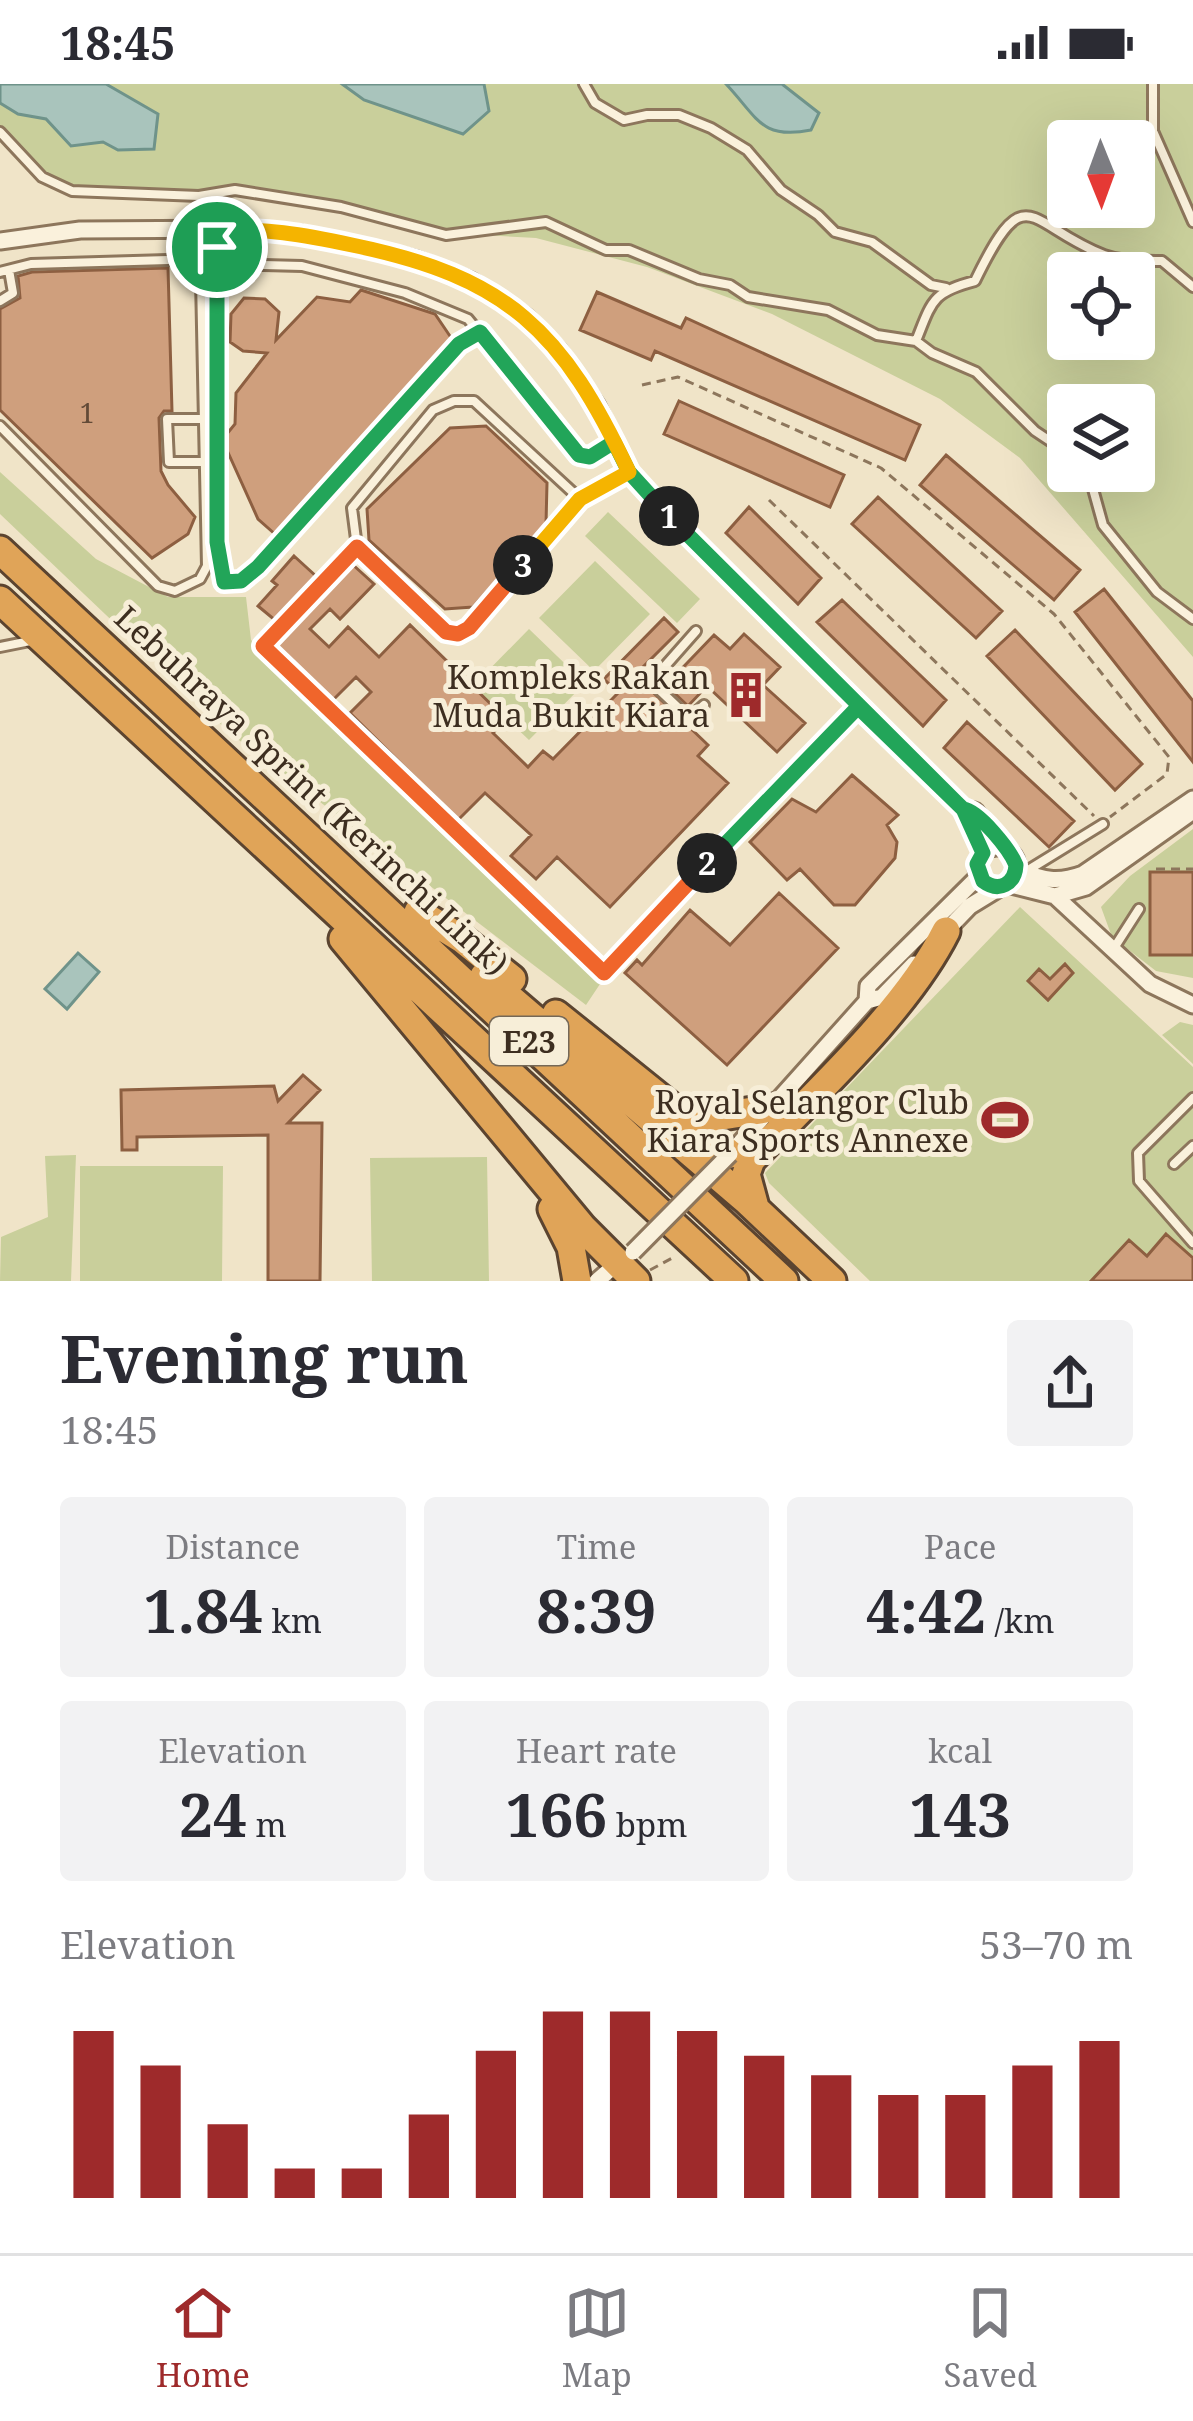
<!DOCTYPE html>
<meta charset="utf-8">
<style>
:root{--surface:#fff;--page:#f2f2f3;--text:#2b2b33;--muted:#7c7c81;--line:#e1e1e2;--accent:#9e2a2b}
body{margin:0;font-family:"Noto Serif",serif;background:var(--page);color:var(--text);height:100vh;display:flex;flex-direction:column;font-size:45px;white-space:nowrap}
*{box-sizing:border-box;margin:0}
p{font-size:39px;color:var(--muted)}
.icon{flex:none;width:66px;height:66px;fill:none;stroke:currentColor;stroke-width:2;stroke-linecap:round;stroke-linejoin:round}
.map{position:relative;height:1197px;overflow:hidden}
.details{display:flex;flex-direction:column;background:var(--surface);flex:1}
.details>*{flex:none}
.needle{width:78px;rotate:179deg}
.buttons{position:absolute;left:1047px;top:36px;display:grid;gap:24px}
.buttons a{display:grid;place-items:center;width:108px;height:108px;border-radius:12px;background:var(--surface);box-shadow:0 12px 48px #0002;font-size:60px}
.pin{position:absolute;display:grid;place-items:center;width:102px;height:102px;color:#fff;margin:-51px;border:6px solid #fff;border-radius:50%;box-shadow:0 3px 12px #0007}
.km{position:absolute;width:60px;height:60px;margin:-30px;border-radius:50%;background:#222;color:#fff;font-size:33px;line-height:60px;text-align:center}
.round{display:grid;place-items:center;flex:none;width:126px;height:126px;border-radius:12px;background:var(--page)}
.headline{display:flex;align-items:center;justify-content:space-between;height:204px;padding:0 60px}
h1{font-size:66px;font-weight:700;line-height:90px}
.stats{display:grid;grid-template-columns:repeat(3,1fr);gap:18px;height:204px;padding:12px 60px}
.stats div{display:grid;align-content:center;border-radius:12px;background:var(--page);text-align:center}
.stats b{font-size:60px;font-weight:700}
.stats small{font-size:33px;font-weight:400}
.stats p{font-size:33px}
.chart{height:336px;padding:24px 60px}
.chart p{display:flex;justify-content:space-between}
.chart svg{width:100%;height:216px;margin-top:12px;stroke:var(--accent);stroke-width:6}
.status{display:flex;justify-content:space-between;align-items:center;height:84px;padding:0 60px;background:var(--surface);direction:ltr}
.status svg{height:33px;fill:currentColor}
.menu{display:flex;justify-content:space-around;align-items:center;height:168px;border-top:3px solid var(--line);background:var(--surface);font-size:33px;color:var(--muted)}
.menu a{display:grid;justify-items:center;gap:6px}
.menu .selected{color:var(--accent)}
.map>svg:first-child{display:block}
.green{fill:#c9cf9b;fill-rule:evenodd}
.water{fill:#a9c4bc;stroke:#6f938a;stroke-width:3}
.building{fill:#cf9f7d;stroke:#8d5f41;stroke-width:3}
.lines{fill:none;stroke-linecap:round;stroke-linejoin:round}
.lane-casing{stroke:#8d765c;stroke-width:14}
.street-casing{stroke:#8d765c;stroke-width:21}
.highway-casing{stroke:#5b4430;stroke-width:33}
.path{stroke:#8d765c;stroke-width:3;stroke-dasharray:9 6;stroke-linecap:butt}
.lane{stroke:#faf1dc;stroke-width:8}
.street{stroke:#faf1dc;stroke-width:15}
.highway{stroke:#e0a458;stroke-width:27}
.street-bridge-casing{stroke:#8d765c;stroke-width:21;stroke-linecap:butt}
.street-bridge{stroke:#faf1dc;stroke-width:15}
.split-1-casing{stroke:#fff;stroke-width:24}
.split-2-casing{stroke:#fff;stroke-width:24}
.split-3-casing{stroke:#fff;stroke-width:24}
.split-4-casing{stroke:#fff;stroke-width:24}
.split-1{stroke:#22a559;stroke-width:15}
.split-2{stroke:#22a559;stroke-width:15}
.split-3{stroke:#f0652b;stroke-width:15}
.split-4{stroke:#f5b400;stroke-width:15}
.labels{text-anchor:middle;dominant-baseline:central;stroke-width:10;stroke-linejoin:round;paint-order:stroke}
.number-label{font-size:27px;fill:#624a37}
.shield{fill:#f7eed8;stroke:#756857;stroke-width:3}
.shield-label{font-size:30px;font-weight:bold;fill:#3d2e20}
.poi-label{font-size:33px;fill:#3d2e20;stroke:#f7eed8;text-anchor:end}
.street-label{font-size:33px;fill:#3d2e20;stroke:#f7eed8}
</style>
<div class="status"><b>18:45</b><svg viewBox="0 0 49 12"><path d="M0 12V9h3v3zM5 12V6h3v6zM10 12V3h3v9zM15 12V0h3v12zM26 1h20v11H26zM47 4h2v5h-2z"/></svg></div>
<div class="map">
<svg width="1193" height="1197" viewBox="0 0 1193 1197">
<rect width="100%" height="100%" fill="#f0e4c8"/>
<path class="green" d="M 0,0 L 1193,0 L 1193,573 L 1020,374 L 940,315 L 772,230 L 647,183 L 536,154 L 426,148 L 309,122 L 233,111 L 181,117 L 74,112 L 40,97 L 0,53 ZM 1068,57 L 1134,57 L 1134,123 L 1068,123 ZM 1068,189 L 1134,189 L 1134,255 L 1068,255 ZM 1068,321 L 1134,321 L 1134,387 L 1068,387 Z
M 0,388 L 96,475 L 168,513 L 246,513 L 251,556 L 602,897 L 586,921 L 231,650 L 0,430 Z
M 608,428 L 700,515 L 677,539 L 585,452 Z
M 349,477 L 374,500 L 340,535 L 330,525 L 311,544 L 326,560 L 297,588 L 268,560 Z
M 595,477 L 650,530 L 594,587 L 539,534 Z
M 410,541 L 473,602 L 529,545 L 585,599 L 529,656 L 507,635 L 493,648 L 519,674 L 458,736 L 350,629 L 371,608 L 352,576 L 333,558 L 348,543 L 379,572 Z
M 1193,745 L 1193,894 L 1156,887 L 1112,853 L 1101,823 L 1130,792 Z
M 1020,823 L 1193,983 L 1193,1197 L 870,1197 L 769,1099 L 765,1089 Z
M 1180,938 L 1193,941 L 1193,980 L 1162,951 Z
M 76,1071 L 71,1197 L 0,1197 L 1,1153 L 48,1133 L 45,1072 Z
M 487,1073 L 489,1197 L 372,1197 L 370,1074 Z
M 80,1082 L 223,1082 L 222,1197 L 80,1197 Z"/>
<path class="water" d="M 0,0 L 106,0 L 158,30 L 154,65 L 118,66 L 103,58 L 71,62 L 46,35 L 18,30 L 0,19 Z
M 342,0 L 484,0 L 489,27 L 463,50 L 364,16 Z
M 726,0 L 782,0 L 819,29 L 811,46 C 761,56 758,34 726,0 Z
M 78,869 L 99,888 L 67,925 L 45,905 Z"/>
<path class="building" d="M 168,184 L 172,327 L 164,327 L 159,334 L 161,387 L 168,401 L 195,433 L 188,450 L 152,474 L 0,326 L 0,225 L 20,214 L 18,192 L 32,188 Z
M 361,206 L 435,230 L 452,255 L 276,451 L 258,435 L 226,364 L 226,351 L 235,340 L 236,309 L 267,269 L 243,267 L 230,258 L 231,230 L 244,214 L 265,215 L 279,228 L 276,256 L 317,213 L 350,218 Z
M 597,208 L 681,244 L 686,234 L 920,341 L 905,376 L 655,267 L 651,276 L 580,246 Z
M 679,317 L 844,391 L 830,423 L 664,350 Z
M 486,342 L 547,399 L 546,440 L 473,523 L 445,525 L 369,456 L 367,425 L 450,344 Z
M 946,371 L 1080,486 L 1054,516 L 920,401 Z
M 878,413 L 1002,527 L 976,554 L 852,440 Z
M 749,423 L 821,494 L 798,520 L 726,449 Z
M 294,472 L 317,493 L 276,537 L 258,522 L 277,501 L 272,497 Z
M 352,480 L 374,500 L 340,535 L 330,525 L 310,545 L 329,563 L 348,543 L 379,573 L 410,541 L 506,635 L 493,649 L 528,683 L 543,667 L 553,675 L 618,609 L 604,595 L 664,534 L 678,548 L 635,591 L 708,661 L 698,672 L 728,699 L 610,823 L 557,773 L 536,795 L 511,772 L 531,751 L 485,709 L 458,736 L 350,629 L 371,608 L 356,593 L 332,617 L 275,562 Z
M 1104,505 L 1193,617 L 1193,678 L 1075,528 Z
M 842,516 L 946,616 L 923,642 L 817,538 Z
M 1015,546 L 1142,680 L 1115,706 L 987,572 Z
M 744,550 L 780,583 L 763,601 L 805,639 L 777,668 L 707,602 L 688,622 L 666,601 L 714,551 L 730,565 Z
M 967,638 L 1074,737 L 1049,763 L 944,664 Z
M 852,691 L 898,731 L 887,741 L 897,758 L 895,774 L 855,821 L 834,821 L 800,785 L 787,796 L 750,758 L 792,715 L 816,728 Z
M 1150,788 L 1193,788 L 1193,871 L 1150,871 Z
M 779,809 L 838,864 L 727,981 L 625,889 L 637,876 L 642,881 L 690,826 L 730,861 Z
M 1065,880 L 1073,889 L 1048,916 L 1028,897 L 1039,885 L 1050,895 Z
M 303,991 L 320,1006 L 288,1039 L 322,1039 L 320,1197 L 268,1197 L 268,1051 L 137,1053 L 137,1066 L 122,1066 L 121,1006 L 274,1002 L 278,1017 Z
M 1166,1150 L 1193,1174 L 1193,1197 L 1091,1197 L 1129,1156 L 1147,1172 Z"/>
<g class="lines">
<defs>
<path id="lane" d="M 584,0 L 595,19 L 624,36 L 647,31 L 679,31 L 711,44 L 747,66 L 781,106 L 818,131 L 835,148 L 872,158 L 931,201 L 946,204
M 1153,0 L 1153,47 L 1193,138
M 0,48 L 42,93 L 72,107 L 199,112 L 235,106 L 341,123 L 446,151 L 546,138 L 606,166 L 629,166 L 699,195 L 730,201 L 748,213 L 828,226 L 877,251 L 916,257 L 932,269 L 976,288 L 1035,347 L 1068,369
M 179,147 L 181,175
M 215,147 L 220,180 L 217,458 L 223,498 L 241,497 L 258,483 L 459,260 L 480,248
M 220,180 L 302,182 L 405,209 L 468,235 L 579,371 L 590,373 L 614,358
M 0,188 L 31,180 L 202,175
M 0,217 L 13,209 L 9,186
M 916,257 C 932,217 932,208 975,197 C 1027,90 1027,141 1104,171 C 1123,178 1142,176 1162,177 L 1193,203
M 454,317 L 474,317 L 580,415 L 469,544 L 457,550 L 446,547 L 357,463 L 352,424 L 433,326 Z
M 205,335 L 167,335 L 169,378 L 205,378
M 0,342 L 158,502 L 175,507 L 200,495 L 207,482 L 200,147
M 1088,387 L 1103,441 L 1157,508 L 1193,535
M 580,415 L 627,389
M 357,463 L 263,562 L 604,889 L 857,624
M 696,547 L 651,598 L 689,634 L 704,621
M 0,563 L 30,557
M 1025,788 L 1103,740
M 1114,864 L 1139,825
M 1193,1014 L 1138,1069 L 1139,1097 L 1193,1159
M 1174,1080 L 1193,1062"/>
<path id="street" d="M 0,157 L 80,146 L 240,145 L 301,150 L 360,162 L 417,176 L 471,197 L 526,233 L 559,267 L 597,322 L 629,388 L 695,459 L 963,725 L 983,769
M 963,725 L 975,727 L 1002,764
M977 783a20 20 0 1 1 40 0a20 20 0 1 1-40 0Z
M 1016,786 C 1043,795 1056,800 1083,790 L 1193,715
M 1007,800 L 1055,812 L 1086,803 L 1193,727
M 1055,812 L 1150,900 L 1193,921
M 943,850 L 970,822 L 1001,803
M 867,917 L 868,902 L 979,792
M 730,1070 L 867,917 L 882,913 L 914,880
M 597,1197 L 621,1176"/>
<path id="highway" d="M 0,466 L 784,1197
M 0,516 L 734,1197
M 418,828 L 462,855 L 512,895
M 343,855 L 583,1144 L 636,1197
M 484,892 L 746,1116 L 832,1197
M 556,930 L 730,1070
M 681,1029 L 716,1033 L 772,1024
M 755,1123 L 746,1090 L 751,1076 C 813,1011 906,927 946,847
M 552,1125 L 571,1163 L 577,1197"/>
</defs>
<use href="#lane" class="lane-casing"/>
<use href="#street" class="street-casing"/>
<use href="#highway" class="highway-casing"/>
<path class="path" d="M 642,301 L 678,293 L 881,384 L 1054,530 L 1169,673 L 1167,690 L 1110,733
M 769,416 L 1094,732
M 1156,785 L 1193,785
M 650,1186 L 674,1173"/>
<use href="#lane" class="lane"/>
<use href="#street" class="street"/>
<use href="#highway" class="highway"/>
<defs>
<path id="street-bridge" d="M 633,1168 L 730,1070"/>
</defs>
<use href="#street-bridge" class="street-bridge-casing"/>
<use href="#street-bridge" class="street-bridge"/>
</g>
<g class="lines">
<defs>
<path id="split-1" d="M 217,163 L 217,458 L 224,498 L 241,497 L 258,483 L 459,260 L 480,248 L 579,371 L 590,373 L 614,358 L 629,388 L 669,432"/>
<path id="split-2" d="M 669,432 L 963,725 C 979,727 1010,766 1016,781 C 1015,800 999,809 983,797 L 977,780 L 983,769 L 963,725 L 858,623 L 707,779"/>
<path id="split-3" d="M 523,481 L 469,544 L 458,550 L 446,548 L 357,463 L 263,562 L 604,889 L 707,779"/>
<path id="split-4" d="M 217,163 L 214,147 C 261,143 306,151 352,161 C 508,193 563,247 629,388 L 580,415 L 523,481"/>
</defs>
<use href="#split-1" class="split-1-casing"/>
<use href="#split-2" class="split-2-casing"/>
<use href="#split-3" class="split-3-casing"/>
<use href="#split-4" class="split-4-casing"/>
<use href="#split-1" class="split-1"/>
<use href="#split-2" class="split-2"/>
<use href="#split-3" class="split-3"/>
<use href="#split-4" class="split-4"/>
</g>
<defs>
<symbol id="building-bare" viewBox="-9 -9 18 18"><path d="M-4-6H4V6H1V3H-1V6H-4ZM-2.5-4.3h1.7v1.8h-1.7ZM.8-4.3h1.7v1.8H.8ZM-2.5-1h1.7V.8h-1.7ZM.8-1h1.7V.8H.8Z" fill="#9e2a2b" stroke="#f7eed8" stroke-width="2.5" paint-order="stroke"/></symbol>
<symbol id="stadium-bare" viewBox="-9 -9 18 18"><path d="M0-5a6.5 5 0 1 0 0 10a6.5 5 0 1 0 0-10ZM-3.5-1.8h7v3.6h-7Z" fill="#9e2a2b" stroke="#f7eed8" stroke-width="2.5" paint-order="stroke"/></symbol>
</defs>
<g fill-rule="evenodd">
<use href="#building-bare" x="713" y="578" width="66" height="66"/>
<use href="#stadium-bare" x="972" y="1003" width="66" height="66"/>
</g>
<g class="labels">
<g class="number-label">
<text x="87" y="328">1</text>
</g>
<rect class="shield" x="490" y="933" width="78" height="48" rx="9"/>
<g class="shield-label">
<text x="529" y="957">E23</text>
</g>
<g class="poi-label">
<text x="710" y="592">Kompleks Rakan<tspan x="710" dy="38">Muda Bukit Kiara</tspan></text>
<text x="969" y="1017">Royal Selangor Club<tspan x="969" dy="38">Kiara Sports Annexe</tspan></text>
</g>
<g class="street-label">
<text transform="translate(312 706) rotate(43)">Lebuhraya Sprint (Kerinchi Link)</text>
</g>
</g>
</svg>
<div class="buttons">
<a><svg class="needle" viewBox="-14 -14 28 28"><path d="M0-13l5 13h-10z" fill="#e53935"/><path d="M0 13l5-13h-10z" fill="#7c7c81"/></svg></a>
<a><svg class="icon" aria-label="locate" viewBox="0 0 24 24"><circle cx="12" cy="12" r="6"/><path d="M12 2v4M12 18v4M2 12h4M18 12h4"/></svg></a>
<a><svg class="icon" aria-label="layers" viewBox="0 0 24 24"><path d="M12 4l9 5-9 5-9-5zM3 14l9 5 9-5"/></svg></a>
</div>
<div class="pin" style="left:217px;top:163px;background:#1e9e55"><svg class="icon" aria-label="arrive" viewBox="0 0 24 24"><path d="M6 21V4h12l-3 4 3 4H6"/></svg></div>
<b class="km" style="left:669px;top:432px">1</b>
<b class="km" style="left:707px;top:779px">2</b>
<b class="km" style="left:523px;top:481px">3</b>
</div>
<section class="details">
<div class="headline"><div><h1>Evening run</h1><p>18:45</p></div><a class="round"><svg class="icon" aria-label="share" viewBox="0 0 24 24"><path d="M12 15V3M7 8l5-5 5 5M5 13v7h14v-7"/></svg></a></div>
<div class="stats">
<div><p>Distance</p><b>1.84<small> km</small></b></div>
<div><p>Time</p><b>8:39</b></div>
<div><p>Pace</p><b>4:42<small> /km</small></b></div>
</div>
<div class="stats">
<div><p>Elevation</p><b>24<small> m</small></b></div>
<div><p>Heart rate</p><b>166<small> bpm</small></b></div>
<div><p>kcal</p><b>143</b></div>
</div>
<div class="chart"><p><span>Elevation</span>53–70 m</p>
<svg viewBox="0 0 160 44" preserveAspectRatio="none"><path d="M5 44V10M15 44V17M25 44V29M35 44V38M45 44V38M55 44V27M65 44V14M75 44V6M85 44V6M95 44V10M105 44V15M115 44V19M125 44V23M135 44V23M145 44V17M155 44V12"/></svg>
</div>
</section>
<nav class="menu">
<a class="selected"><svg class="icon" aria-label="home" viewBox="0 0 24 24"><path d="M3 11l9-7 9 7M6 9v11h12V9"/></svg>Home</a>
<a><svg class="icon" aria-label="map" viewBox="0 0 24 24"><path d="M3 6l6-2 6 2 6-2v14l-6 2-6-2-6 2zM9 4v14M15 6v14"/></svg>Map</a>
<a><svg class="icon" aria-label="saved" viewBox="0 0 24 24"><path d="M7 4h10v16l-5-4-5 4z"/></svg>Saved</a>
</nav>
